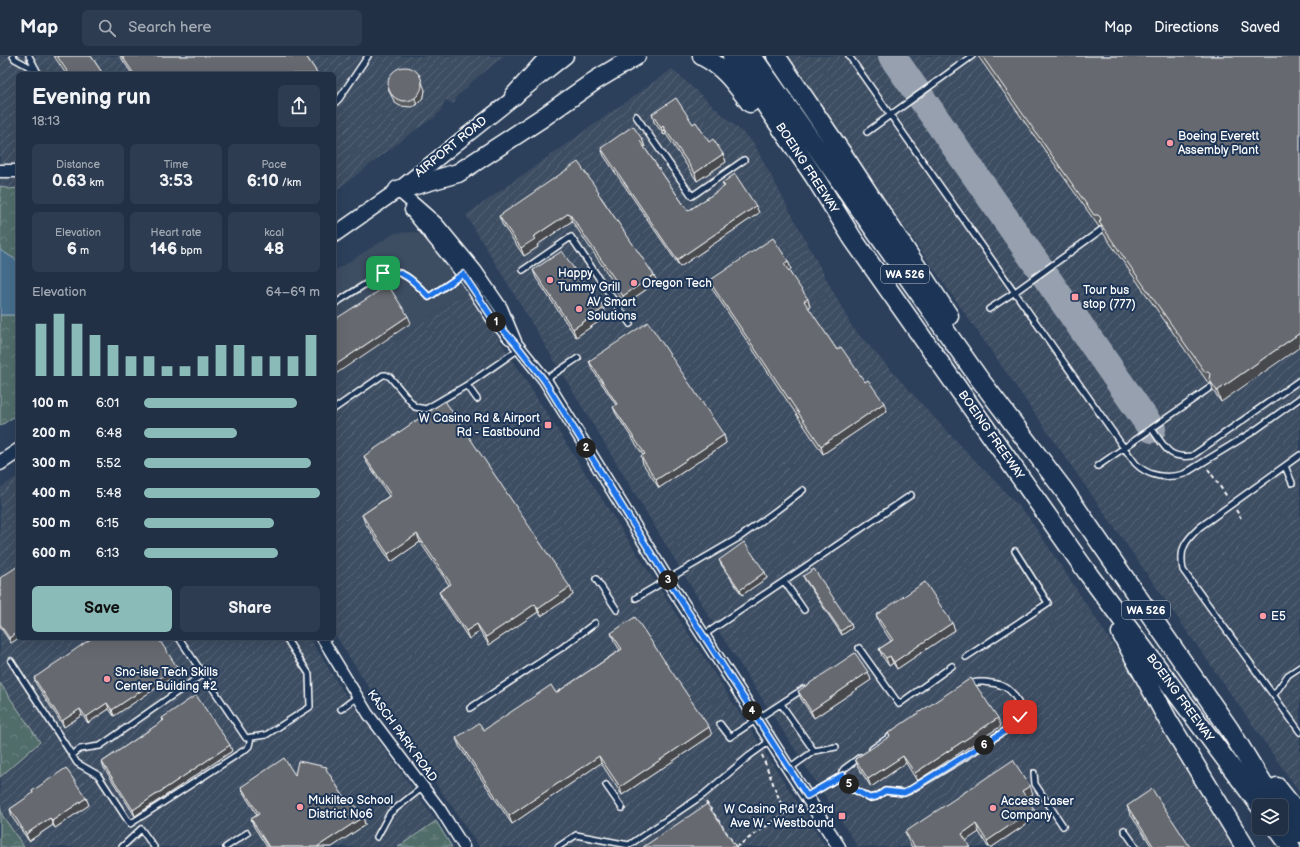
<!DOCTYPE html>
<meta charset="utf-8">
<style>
:root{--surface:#213045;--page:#2d3c50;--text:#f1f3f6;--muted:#a2a9b3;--line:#3e4b5e;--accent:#8bbbb9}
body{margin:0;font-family:"Balsamiq Sans",sans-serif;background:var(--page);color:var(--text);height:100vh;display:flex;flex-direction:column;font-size:15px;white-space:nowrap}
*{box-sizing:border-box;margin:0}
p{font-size:13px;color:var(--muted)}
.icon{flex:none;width:22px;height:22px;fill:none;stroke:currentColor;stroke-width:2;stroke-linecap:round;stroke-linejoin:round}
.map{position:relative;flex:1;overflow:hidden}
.details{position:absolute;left:16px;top:16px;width:320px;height:568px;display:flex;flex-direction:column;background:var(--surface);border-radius:6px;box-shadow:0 4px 16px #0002,0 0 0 1px var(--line)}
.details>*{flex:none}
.controls{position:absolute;left:1252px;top:743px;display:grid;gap:8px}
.controls a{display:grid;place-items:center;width:36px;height:36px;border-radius:6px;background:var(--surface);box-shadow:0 4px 16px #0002,0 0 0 1px var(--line);font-size:20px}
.pin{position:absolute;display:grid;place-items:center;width:34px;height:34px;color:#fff;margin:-17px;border-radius:8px;box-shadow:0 2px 6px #0006}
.km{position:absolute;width:20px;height:20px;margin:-10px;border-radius:50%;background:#222;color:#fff;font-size:11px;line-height:20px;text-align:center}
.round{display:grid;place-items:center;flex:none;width:42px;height:42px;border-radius:6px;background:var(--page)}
.headline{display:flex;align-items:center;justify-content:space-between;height:68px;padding:0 16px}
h1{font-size:22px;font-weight:600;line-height:30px}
.figures{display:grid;grid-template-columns:repeat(3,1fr);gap:6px;height:68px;padding:4px 16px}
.figures div{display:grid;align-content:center;border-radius:6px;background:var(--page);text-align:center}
.figures b{font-size:17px;font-weight:600}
.figures small{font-size:11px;font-weight:400}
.figures p{font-size:11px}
.chart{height:112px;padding:8px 16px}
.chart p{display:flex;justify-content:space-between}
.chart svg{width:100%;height:72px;margin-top:4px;stroke:var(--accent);stroke-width:6}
.action{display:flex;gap:8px;margin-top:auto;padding:8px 16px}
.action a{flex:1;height:46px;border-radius:6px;background:var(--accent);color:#111;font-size:16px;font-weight:600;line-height:46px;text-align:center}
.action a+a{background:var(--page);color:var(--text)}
ul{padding:0 16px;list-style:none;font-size:13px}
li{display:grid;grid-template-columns:64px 48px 1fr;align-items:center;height:30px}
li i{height:10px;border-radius:5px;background:var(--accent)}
header{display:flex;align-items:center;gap:24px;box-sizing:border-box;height:56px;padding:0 20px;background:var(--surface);border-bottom:1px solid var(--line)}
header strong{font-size:19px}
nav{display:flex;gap:22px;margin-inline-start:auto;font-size:14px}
.search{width:280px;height:36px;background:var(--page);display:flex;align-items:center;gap:10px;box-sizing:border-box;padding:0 14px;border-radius:6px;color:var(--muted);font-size:15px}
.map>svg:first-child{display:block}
.built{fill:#3d4d62}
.industrial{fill:url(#industrial-furrows)}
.forest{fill:url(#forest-crowns);stroke:#a8b6b5}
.wetland{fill:url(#wetland-marsh);stroke:#a8b6b5}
.water{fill:#456e8d;stroke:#8fa8bb}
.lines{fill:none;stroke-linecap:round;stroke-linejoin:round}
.taxiway{stroke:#96a0ae;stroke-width:28}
.service-casing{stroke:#fff;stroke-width:8}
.minor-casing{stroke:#fff;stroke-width:13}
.tertiary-casing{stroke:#fff;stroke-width:15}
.secondary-casing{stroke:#fff;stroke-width:17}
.motorway-casing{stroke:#fff;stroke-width:21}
.path{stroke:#fff;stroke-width:2;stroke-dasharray:4 3;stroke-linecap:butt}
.service{stroke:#1d3557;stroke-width:5}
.minor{stroke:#1d3557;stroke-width:10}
.tertiary{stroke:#1d3557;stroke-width:12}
.secondary{stroke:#1d3557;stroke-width:14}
.motorway{stroke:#1d3557;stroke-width:18}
.wall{fill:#585b60;stroke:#fff}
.shaded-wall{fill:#474a4e;stroke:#fff}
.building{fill:#666a70;stroke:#fff}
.route-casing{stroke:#fff;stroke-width:8}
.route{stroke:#1a73e8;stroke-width:5}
.poi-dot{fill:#ff9aa2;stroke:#1d3557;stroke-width:1.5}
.labels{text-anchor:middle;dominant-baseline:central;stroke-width:4;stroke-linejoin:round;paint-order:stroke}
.shield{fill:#1d3557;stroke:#bbc2cd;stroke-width:1}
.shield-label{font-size:11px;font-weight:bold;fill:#fff}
.poi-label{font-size:12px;fill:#fff;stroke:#1d3557;text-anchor:start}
.street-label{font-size:12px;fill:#fff;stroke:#1d3557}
</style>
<header>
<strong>Map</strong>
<div class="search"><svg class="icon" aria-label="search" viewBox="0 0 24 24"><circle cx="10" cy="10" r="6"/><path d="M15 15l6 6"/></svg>Search here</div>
<nav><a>Map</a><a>Directions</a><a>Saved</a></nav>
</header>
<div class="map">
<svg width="1300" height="791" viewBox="0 0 1300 791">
<defs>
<pattern id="industrial-furrows" width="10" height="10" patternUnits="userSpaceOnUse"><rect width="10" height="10" fill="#3d4d62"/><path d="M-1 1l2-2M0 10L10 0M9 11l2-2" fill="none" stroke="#5a687a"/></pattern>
<pattern id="forest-crowns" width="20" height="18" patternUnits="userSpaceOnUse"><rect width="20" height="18" fill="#516d6b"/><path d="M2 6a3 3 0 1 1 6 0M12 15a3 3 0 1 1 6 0" fill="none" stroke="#6b8381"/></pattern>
<pattern id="wetland-marsh" width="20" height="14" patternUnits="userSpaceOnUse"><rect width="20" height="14" fill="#516d6b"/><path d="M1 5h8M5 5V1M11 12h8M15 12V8" fill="none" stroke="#6b8381"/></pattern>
</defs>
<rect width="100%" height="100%" fill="#2c405c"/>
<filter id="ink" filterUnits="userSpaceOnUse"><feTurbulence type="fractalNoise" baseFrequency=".025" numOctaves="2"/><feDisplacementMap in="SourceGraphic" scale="8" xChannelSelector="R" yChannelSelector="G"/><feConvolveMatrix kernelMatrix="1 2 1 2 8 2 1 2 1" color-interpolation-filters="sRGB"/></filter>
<g filter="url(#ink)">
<path class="built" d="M 417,176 L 441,197 L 468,235 L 334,327 L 334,215 L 395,177 Z"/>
<path class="industrial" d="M 0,0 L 504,0 L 468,29 L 468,31 L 457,40 L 454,48 L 445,44 L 441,54 L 435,61 L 422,69 L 334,136 L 334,18 L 18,18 L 18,358 L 0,370 Z
M 785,0 L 1300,0 L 1300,737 Z
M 672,13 L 753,86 L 852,271 L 929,356 L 1027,459 L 1124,605 L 1234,791 L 858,791 L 712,565 L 466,159 Z
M 468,235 L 826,791 L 479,791 L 453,752 L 385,656 L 334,577 L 334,327 Z
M 18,420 L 18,582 L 310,582 L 340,631 L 436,765 L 398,791 L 15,791 L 0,769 L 0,713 L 39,686 L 0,627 L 0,432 Z"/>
<path class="forest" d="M 0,130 L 9,133 L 18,132 L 18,205 L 0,194 Z
M 18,258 L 18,358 L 0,370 L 0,259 L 17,259 Z
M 0,627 L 40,686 L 0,721 Z
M 0,749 L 2,759 L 24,791 L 0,791 Z"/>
<path class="wetland" d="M 436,765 L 452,791 L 398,791 Z"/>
<path class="water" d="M 0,194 L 18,205 L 18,258 L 17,259 L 0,259 Z"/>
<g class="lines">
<path class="taxiway" d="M 892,0 L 1152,373"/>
<defs>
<path id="service" d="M 13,0 L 15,3 L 37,15 L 29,0
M 849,0 L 1124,392 C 1128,397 1132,403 1136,408 C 1149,421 1167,423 1184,418 L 1254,375 L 1300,342
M 334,48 L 339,43 L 368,0
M 636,60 L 692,140 L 744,104
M 867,76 L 972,0
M 523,214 L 571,181 L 630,268
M 334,248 L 383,217 C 403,211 416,228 429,241 L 463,218
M 989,253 L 1015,236 L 1101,174
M 545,324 L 578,302
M 477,343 L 467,329 L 519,293
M 334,353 L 383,319 L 386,319 L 390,321 L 415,351 L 426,353 L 467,329
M 1152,373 C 1165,391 1168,403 1192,400 L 1300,324
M 1300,399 L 1200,471 C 1185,485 1179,493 1183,514 L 1300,676
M 1098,410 L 1211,331
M 1285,410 L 1292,427
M 596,523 L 617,554
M 784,525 L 911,439
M 636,542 L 740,481 L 777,454 L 803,434
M 704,579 L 784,525 L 804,554
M 179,582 L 246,682 L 266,679 L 310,651 L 309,618 L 286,582
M 859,592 L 899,648 L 952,610
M 966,601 L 1048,547 L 1015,495
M 11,605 L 72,699
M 203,618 L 100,690 L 80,693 L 72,699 L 77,707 L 98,719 L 130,768 L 246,693 L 249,690 L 251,681
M 1274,639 L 1288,619 L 1300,611
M 781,648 L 814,695
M 470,652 L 563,591 L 595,567
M 341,653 L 357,641
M 720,668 L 730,681 L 803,633
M 872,693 L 895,677
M 789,713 L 814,695 L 836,691
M 1034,717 L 1035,728 L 1063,770
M 843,719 L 842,716 L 844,713 L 860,701
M 606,729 L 622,752
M 852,732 L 869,742 L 876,741 L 885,735 L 904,737 L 909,735 L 972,697 L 1019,665 C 1024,651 1014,633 1000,629 C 995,627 989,627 984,626 C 978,626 974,625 968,629
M 807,740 L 843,719 L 853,734
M 1124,774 L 1136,791
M 377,781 L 390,757 L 423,731
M 122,791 L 141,773 L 154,791
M 226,791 L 247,777
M 558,791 L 576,779 L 629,789 L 703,739 L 749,700 L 770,685"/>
<path id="minor" d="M 322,582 L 368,658 L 440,753 L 464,791"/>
<path id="tertiary" d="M 0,115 L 18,115
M 398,134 L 437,168 L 475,214 L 501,252 L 516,288 L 545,324 L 667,523 L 839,791
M 411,154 L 466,222 L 491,260 L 510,282"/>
<path id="secondary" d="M 334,179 L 398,134 L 566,0
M 0,407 L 18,395"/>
<path id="motorway" d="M 702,0 C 725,12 734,26 750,47
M 732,0 L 814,120 L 853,183 L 1089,519 L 1260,750
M 752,0 L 978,321 L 1063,433 L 1230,674 L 1268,736 L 1279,750
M 776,0 L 848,106 L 949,260
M 514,40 L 550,0
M 398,134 L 458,117 L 542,62 L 596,24 L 636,0
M 1121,577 L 1169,666 L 1245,791
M 1277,731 L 1300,760
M 1282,754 L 1300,777
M 1277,772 L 1291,791"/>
</defs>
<use href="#service" class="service-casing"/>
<use href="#minor" class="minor-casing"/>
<use href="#tertiary" class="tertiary-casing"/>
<use href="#secondary" class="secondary-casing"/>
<use href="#motorway" class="motorway-casing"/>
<path class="path" d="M 1208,413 L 1228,442
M 1236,454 L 1241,462
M 762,699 L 785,758
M 706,746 L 736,791
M 736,791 L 799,748"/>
<use href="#service" class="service"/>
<use href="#minor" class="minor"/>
<use href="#tertiary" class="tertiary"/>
<use href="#secondary" class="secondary"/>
<use href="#motorway" class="motorway"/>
</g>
<path class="wall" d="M 54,0 L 91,0 L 103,18 L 66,18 Z
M 120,0 L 306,0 L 318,18 L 132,18 Z
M 978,0 L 1300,0 L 1221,346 L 1213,334 L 1211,327 L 1209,328 L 1103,177 L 1101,170 L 1099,171 Z
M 388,31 L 425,34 L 424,40 L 417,49 L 412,51 L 400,50 L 395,47 L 390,37 Z
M 652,58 L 693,68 L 709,86 L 723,98 L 726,106 L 697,125 L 666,78 L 664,79 L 654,66 Z
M 642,83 L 645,91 L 644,91 L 688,155 L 724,131 L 722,127 L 756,150 L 759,157 L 680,211 L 604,100 L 601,92 Z
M 601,141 L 657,226 L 625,248 L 616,235 L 614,227 L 572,165 L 537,189 L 538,191 L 524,200 L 502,168 L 499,160 Z
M 788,205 L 791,213 L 789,215 L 810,251 L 808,252 L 837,294 L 865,326 L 887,355 L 823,398 L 712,233 L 709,225 Z
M 533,214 L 593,241 L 607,260 L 576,281 L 536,222 Z
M 589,305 L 724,379 L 726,387 L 659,432 L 643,408 L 641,400 L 643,399 L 616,358 L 613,351 L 616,349 L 592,313 Z
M 364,400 L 570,531 L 573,539 L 541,560 L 538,556 L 489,589 L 480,575 L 469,583 L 442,543 L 439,536 L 449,529 L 420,486 L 391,506 L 365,467 L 362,459 L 389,440 L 367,407 Z
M 719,504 L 765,516 L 767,522 L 742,539 L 722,510 Z
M 803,520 L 851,568 L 852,572 L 842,579 L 805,524 Z
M 0,522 L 11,587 L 0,571 Z
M 876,559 L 952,567 L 955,574 L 897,613 L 893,607 L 889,610 L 882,600 L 879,593 L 891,585 L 879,567 Z
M 611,577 L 712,679 L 622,739 L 601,707 L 512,768 L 459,690 L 456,682 L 484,674 L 556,637 L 620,594 L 614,585 Z
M 868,616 L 871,624 L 814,662 L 801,643 L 798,635 Z
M 179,617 L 114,660 L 109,653 L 88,667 L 82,659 L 64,671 L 36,628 L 34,622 Z
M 162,662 L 232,695 L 135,760 L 104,712 L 102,706 L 163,665 Z
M 1001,670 L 917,725 L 906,707 L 871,731 L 858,711 L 855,703 L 890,681 L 888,677 Z
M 329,718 L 346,744 L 363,761 L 365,769 L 332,791 L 267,791 L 254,771 L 251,763 L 257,759 L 244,738 L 241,731 L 295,719 Z
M 32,735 L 86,742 L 89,749 L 55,772 L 53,769 L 29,785 L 12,761 L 10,753 L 33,738 Z
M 1033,738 L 1027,742 L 1037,761 L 992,791 L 988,791 L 979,776 L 966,784 L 970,791 L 912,791 L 908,784 L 905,776 Z
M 1127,750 L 1190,791 L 1152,791 L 1130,758 Z"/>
<path class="shaded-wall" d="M 419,18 L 425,34 L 424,40 L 417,49 L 415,43 Z
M 663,70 L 666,78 L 664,79 L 661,72 Z
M 642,83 L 645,91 L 643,93 L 640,85 Z
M 723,98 L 726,106 L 697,125 L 695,117 Z
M 756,150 L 759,157 L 680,211 L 677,204 Z
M 569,157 L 572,165 L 537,189 L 538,191 L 524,200 L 521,192 L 533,181 Z
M 788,205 L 791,213 L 787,216 L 784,208 Z
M 654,219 L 657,226 L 625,248 L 623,240 Z
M 808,243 L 810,251 L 807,253 L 804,245 Z
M 604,252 L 607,260 L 576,281 L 573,273 Z
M 408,260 L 411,267 L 334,319 L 334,310 Z
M 1300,277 L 1300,291 L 1221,346 L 1217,335 Z
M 884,347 L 887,355 L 823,398 L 821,390 Z
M 724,379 L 726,387 L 659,432 L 656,424 Z
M 417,478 L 420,486 L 391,506 L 388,498 Z
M 765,516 L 767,522 L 742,539 L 740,534 Z
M 570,531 L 573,539 L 541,560 L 538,553 Z
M 535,548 L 538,556 L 489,589 L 486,581 Z
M 952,567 L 955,574 L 897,613 L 894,606 Z
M 477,568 L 480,575 L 469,583 L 466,575 Z
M 851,568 L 852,572 L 842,579 L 841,575 Z
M 18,576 L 18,582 L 19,582 L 11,587 L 9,582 Z
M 890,600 L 893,607 L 889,610 L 886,602 Z
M 177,611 L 179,617 L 114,660 L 112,654 Z
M 868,616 L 871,624 L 814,662 L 811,655 Z
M 107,647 L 109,653 L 88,667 L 86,661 Z
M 80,653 L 82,659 L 64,671 L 62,665 Z
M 998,662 L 1001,670 L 917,725 L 915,717 Z
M 709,671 L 712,679 L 622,739 L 620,731 Z
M 230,689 L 232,695 L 135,760 L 133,754 Z
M 599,700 L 601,707 L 512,768 L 509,760 Z
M 903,700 L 906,707 L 871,731 L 868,723 Z
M 1030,730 L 1033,738 L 1025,743 L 1022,735 Z
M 86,742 L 89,749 L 55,772 L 52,765 Z
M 1034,753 L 1037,761 L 992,791 L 989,791 L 987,785 Z
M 363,761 L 365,769 L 332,791 L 317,791 Z
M 50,762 L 53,769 L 29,785 L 26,778 Z
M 976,768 L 979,776 L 964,786 L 962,778 Z"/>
<path class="building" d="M 57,0 L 91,0 L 103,18 L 69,18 Z
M 122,0 L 306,0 L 318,18 L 134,18 Z
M 982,0 L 1300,0 L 1300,277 L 1217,335 L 1209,323 L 1210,318 L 1208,316 L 1205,316 L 1099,166 L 1101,164 L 1100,161 L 1098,159 L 1094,159 Z
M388 28a17 17 0 1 1 34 0a17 17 0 1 1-34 0Z
M 676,42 L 693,68 L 696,66 L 709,86 L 713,83 L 723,98 L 695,117 L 663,70 L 661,72 L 652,58 Z
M 633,70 L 642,83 L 640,85 L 688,155 L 725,130 L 722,127 L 735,118 L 756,150 L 677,204 L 601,92 Z
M 578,106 L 599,136 L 598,137 L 654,219 L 623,240 L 614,227 L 616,225 L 569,157 L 533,181 L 535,183 L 521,192 L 499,160 Z
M 773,182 L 788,205 L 784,208 L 808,243 L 804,245 L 837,294 L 841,291 L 865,326 L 868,324 L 884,347 L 821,390 L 709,225 Z
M 562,195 L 593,241 L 596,240 L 604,252 L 573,273 L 533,214 Z
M 388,229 L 408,260 L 334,310 L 334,264 Z
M 648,266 L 724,379 L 656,424 L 641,400 L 645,398 L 613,351 L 617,348 L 589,305 Z
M 445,345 L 570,531 L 538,553 L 535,548 L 486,581 L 477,568 L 466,575 L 439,536 L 451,528 L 417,478 L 388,498 L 362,459 L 391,439 L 364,400 Z
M 744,486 L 765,516 L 740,534 L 719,504 Z
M 18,510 L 18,576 L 9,582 L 0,568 L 0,522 Z
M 814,513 L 851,568 L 841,575 L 803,520 Z
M 925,526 L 952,567 L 894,606 L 890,600 L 886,602 L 879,593 L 893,584 L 876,559 Z
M 635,561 L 709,671 L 620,731 L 599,700 L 509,760 L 456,682 L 479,667 L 484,674 L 551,629 L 556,637 L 622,593 L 611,577 Z
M 92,582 L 158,582 L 177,611 L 112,654 L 107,647 L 86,661 L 80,653 L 62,665 L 34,622 Z
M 855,597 L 868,616 L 811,655 L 798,635 Z
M 971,622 L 998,662 L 915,717 L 903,700 L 868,723 L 855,703 L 890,680 L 888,677 Z
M 196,639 L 230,689 L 133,754 L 102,706 L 164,664 L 162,662 Z
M 284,702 L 295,719 L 298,705 L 327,711 L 326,713 L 346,744 L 350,742 L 363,761 L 317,791 L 269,791 L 251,763 L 259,758 L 241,731 Z
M 1013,704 L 1030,730 L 1022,735 L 1034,753 L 987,785 L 976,768 L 962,778 L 970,791 L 915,791 L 905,776 Z
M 66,712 L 86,742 L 52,765 L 50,762 L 26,778 L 10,753 L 33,737 L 32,735 Z
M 1152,733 L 1190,791 L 1154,791 L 1127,750 Z
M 707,748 L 736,791 L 643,791 Z"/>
</g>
<g class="lines" filter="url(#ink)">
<defs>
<path id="route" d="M 383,217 C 403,211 416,228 429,241 L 463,218 L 491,260 L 516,288 L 544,324 L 667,523 L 807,740 L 843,719 L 852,732 L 869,742 L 876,741 L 885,735 L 904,737 L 908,735 L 1005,675 L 1018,666 L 1020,661"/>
</defs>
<use href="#route" class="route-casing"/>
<use href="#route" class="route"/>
</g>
<g class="poi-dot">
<circle cx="1170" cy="87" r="4"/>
<circle cx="550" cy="224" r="4"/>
<circle cx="634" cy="227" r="4"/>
<rect x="1071" y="237" width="8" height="8" rx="2"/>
<circle cx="579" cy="253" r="4"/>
<rect x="544" y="365" width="8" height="8" rx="2"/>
<circle cx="1263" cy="560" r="4"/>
<circle cx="107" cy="623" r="4"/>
<circle cx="300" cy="751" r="4"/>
<circle cx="993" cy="752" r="4"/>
<rect x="838" y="756" width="8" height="8" rx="2"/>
</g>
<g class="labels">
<g class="shield">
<rect x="881" y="209" width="48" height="18" rx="3"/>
<rect x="1122" y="545" width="48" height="18" rx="3"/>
</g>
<g class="shield-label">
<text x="905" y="218">WA 526</text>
<text x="1146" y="554">WA 526</text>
</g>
<g class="poi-label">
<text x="1178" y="80">Boeing Everett<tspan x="1178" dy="14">Assembly Plant</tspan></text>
<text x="558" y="217">Happy<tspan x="558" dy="14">Tummy Grill</tspan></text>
<text x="642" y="227">Oregon Tech</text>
<text x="1083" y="234">Tour bus<tspan x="1083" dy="14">stop (777)</tspan></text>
<text x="587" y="246">AV Smart<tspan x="587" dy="14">Solutions</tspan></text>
<text x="540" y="362" text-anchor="end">W Casino Rd &amp; Airport<tspan x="540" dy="14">Rd - Eastbound</tspan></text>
<text x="1271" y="560">E5</text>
<text x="115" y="616">Sno-isle Tech Skills<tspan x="115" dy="14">Center Building #2</tspan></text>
<text x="308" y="744">Mukilteo School<tspan x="308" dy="14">District No6</tspan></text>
<text x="1001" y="745">Access Laser<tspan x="1001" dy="14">Company</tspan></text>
<text x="834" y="753" text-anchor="end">W Casino Rd &amp; 23rd<tspan x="834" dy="14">Ave W - Westbound</tspan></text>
</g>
<g class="street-label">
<text transform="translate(451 91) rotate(-39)">AIRPORT ROAD</text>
<text transform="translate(807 112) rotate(57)">BOEING FREEWAY</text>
<text transform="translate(991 379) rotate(55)">BOEING FREEWAY</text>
<text transform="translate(1180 642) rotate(54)">BOEING FREEWAY</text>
<text transform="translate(402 680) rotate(54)">KASCH PARK ROAD</text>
</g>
</g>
</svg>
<div class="controls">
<a><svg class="icon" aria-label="layers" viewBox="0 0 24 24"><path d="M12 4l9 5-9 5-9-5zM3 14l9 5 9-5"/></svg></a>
</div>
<div class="pin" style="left:383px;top:217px;background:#1e9e55"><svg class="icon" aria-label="arrive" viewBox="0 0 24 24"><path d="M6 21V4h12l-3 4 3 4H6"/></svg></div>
<div class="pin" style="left:1020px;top:661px;background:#d93025"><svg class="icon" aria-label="check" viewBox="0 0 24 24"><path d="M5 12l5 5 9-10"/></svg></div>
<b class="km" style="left:496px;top:266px">1</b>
<b class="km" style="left:586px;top:392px">2</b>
<b class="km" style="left:668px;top:524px">3</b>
<b class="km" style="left:752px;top:655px">4</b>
<b class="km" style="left:849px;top:728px">5</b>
<b class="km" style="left:984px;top:689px">6</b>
<section class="details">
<div class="headline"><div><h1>Evening run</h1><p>18:13</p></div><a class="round"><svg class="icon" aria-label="share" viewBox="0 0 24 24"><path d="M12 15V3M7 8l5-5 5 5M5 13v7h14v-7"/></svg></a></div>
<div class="figures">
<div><p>Distance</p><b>0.63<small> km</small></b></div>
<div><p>Time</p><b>3:53</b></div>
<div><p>Pace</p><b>6:10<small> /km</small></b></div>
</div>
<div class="figures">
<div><p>Elevation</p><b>6<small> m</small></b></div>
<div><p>Heart rate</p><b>146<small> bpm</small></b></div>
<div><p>kcal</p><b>48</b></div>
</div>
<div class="chart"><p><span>Elevation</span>64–69 m</p>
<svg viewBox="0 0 160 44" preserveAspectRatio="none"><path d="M5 44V12M15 44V6M25 44V12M35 44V19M45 44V25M55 44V32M65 44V32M75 44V38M85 44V38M95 44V32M105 44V25M115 44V25M125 44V32M135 44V32M145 44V32M155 44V19"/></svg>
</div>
<ul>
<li><b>100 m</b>6:01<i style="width:87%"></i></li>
<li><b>200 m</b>6:48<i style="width:53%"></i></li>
<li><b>300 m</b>5:52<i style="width:95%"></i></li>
<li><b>400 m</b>5:48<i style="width:100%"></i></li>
<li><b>500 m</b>6:15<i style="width:74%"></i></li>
<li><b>600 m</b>6:13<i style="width:76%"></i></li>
</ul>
<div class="action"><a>Save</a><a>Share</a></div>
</section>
</div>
